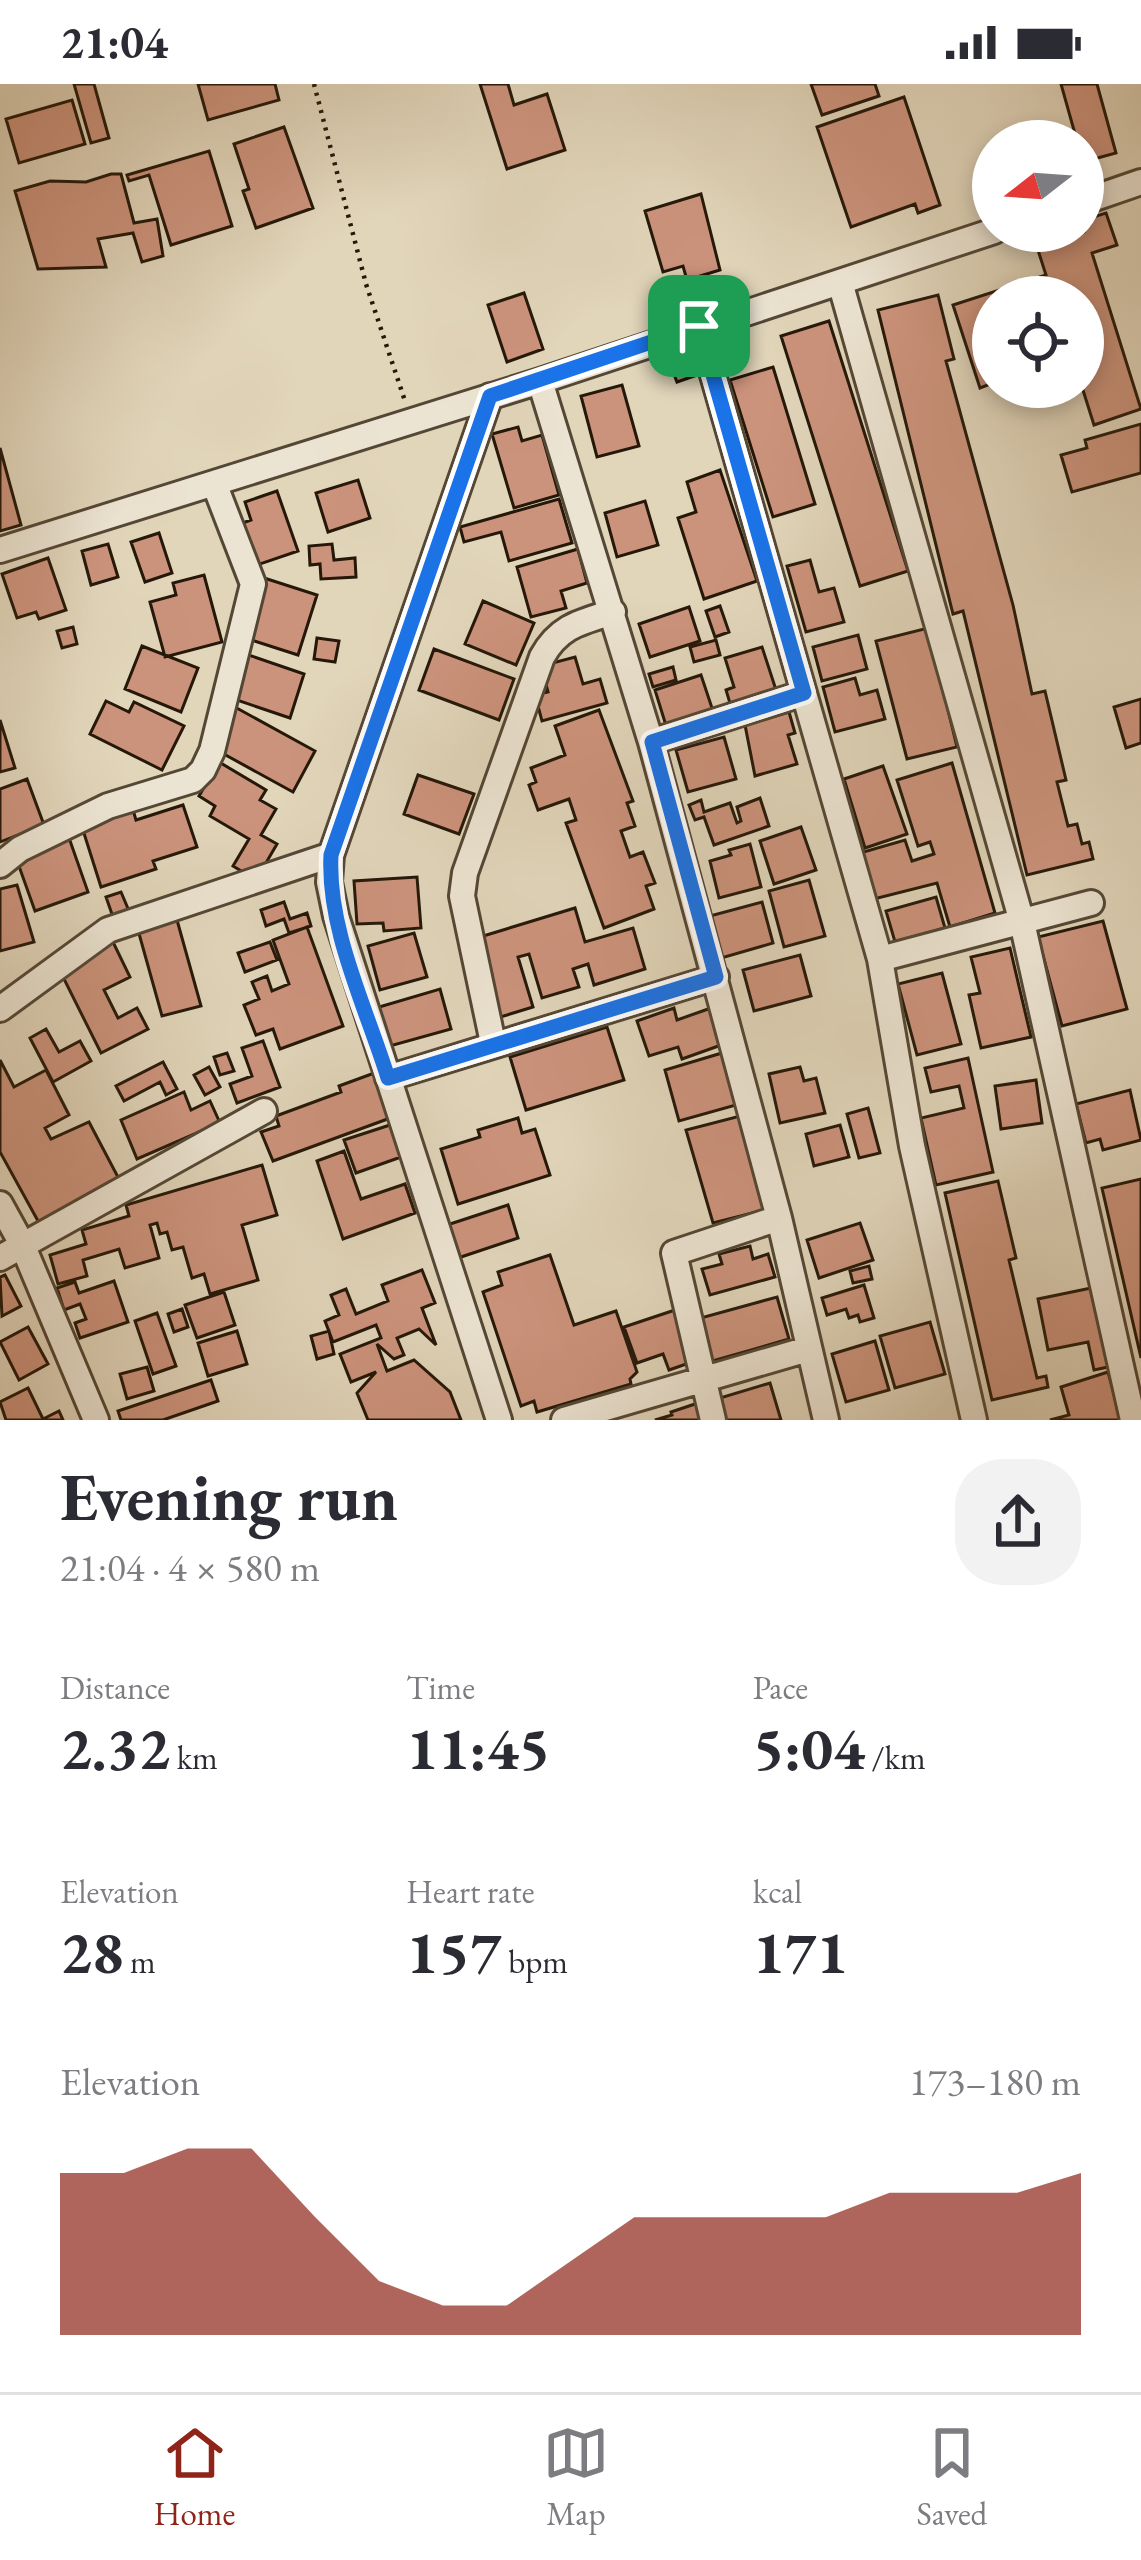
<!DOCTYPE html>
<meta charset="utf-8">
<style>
:root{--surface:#fff;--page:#f2f2f3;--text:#2b2b33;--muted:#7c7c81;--line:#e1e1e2;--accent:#8f2418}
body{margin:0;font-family:"EB Garamond",serif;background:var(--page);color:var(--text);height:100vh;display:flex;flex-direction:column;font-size:45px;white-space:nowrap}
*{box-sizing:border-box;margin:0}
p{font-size:39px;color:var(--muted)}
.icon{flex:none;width:66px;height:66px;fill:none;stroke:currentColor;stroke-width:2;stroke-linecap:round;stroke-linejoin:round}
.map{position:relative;height:1336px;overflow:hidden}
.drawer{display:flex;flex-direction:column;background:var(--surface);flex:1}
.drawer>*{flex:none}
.needle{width:78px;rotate:253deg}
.tools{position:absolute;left:972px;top:36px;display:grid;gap:24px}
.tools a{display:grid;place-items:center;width:132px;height:132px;border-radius:50%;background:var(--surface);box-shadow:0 6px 18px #0003;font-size:60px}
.pin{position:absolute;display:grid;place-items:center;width:102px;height:102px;color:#fff;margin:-51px;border-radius:24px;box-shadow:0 6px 18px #0006}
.round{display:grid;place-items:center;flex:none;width:126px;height:126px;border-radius:48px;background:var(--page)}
.headline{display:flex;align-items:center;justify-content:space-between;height:204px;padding:0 60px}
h1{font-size:66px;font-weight:700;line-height:90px}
.metrics{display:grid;grid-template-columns:repeat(3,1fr);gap:18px;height:204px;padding:12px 60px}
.metrics div{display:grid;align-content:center}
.metrics b{font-size:60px;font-weight:700}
.metrics small{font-size:33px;font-weight:400}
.metrics p{font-size:33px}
.chart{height:336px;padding:24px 60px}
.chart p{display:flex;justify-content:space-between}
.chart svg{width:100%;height:216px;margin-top:12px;fill:var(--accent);opacity:.7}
.status{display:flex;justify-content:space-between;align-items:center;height:84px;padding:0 60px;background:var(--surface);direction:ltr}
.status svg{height:33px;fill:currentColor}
.dock{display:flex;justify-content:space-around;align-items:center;height:168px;border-top:3px solid var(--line);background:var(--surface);font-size:33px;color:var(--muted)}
.dock a{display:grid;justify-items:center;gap:6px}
.dock .active{color:var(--accent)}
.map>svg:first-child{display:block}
.building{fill:#cc937c;stroke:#251809;stroke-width:3}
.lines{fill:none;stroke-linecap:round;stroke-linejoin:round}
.street-casing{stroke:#544735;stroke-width:30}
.path{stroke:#251809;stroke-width:4.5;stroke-dasharray:3 6;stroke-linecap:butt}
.street{stroke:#ece4d2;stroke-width:24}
.route-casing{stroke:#fff;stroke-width:24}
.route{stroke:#1a73e8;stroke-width:15}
</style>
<div class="status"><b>21:04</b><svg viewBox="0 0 49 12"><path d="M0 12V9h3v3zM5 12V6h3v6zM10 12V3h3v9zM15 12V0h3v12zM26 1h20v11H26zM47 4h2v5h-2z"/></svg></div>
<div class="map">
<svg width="1141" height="1336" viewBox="0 0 1141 1336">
<rect width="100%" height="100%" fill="#e1d5ba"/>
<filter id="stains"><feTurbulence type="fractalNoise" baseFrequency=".00167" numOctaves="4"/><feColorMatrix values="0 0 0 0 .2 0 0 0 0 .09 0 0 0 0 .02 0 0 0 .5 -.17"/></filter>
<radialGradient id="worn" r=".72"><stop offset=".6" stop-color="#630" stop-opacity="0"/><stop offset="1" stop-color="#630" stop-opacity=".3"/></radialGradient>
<path class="building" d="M 74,0 L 94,0 L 109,54 L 91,59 Z
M 198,0 L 275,0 L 279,16 L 208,36 Z
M 480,0 L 508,0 L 514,21 L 547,10 L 565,66 L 507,85 Z
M 811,0 L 875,0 L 879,12 L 822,31 Z
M 1061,0 L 1097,0 L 1116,69 L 1083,78 L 1083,57 L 1077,57 Z
M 904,13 L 940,121 L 918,129 L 915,120 L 851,143 L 817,43 Z
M 72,16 L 85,60 L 19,79 L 6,35 Z
M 284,43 L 313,124 L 256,144 L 243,107 L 249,105 L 234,60 Z
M 209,67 L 232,142 L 171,161 L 149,91 L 129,97 L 127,91 Z
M 111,90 L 121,90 L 134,139 L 157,135 L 163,172 L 142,178 L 133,149 L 98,155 L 106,183 L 38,185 L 15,107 L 50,97 L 86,98 Z
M 701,110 L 720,186 L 687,196 L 683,182 L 663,188 L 645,127 Z
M 1106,129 L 1117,161 L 1092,169 L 1141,325 L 1094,341 L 1082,303 L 1083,213 L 993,213 L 993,299 L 980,304 L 953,221 L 1046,191 L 1037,163 L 1084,148 L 1083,136 Z
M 524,209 L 543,265 L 507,278 L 488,221 Z
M 938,211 L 954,275 L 946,277 L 1013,521 L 1032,610 L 1045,607 L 1066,696 L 1057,698 L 1068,742 L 1077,740 L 1082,760 L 1089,758 L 1093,775 L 1027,791 L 963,527 L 953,530 L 878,226 Z
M 829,237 L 908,487 L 860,502 L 781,252 Z
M 694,271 L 700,290 L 677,298 L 670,280 Z
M 773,283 L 815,420 L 773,433 L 730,296 Z
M 622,301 L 639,362 L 597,373 L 581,312 Z
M 1141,340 L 1141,389 L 1072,408 L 1061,371 L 1087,364 L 1085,356 Z
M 518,343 L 522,357 L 542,351 L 559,411 L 514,424 L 492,350 Z
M 0,364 L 21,441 L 0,447 Z
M 720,386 L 757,497 L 704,515 L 678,434 L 696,428 L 687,398 Z
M 358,396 L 370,434 L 328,448 L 316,409 Z
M 277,407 L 298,467 L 251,483 L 237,441 L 251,436 L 245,418 Z
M 559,415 L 572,459 L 509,477 L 501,448 L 464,458 L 460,443 Z
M 645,417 L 658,461 L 617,473 L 605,429 Z
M 159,449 L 172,489 L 145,498 L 131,458 Z
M 108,460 L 118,493 L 91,501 L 82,467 Z
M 332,460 L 334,476 L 355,474 L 356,493 L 321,495 L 320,480 L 310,481 L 309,462 Z
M 578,465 L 587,499 L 561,507 L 566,524 L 531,533 L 517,483 Z
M 48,474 L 66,526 L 39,535 L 36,528 L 17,534 L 2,490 Z
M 810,476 L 819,508 L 834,504 L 844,538 L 806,548 L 787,482 Z
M 204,491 L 222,558 L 165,573 L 150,518 L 176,511 L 173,499 Z
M 261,493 L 317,511 L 298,571 L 242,553 Z
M 483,517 L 534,539 L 516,581 L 465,560 Z
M 720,522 L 729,548 L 715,553 L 706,527 Z
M 689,523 L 700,557 L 650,573 L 639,540 Z
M 73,543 L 77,560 L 62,564 L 57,547 Z
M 928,544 L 957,663 L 907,675 L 876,557 Z
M 858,551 L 867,585 L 822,597 L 813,563 Z
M 317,554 L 339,557 L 335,578 L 314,575 Z
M 716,556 L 720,571 L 694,578 L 690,563 Z
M 142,562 L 198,584 L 181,628 L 125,605 Z
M 762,563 L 778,612 L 732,626 L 726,606 L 734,603 L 725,574 Z
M 434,565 L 514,595 L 499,636 L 419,606 Z
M 237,567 L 304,590 L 290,634 L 228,613 Z
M 575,573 L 583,600 L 600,595 L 607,619 L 542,637 L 535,611 L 548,608 L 541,582 Z
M 673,583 L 676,596 L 653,603 L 649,590 Z
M 701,591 L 715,633 L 668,648 L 655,606 Z
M 855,594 L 860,611 L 877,606 L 885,635 L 835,648 L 823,603 Z
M 1141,615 L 1141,659 L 1126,664 L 1114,623 Z
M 106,617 L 129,628 L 134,618 L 184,642 L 162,686 L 90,650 Z
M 233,622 L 315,667 L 293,708 L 211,663 Z
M 599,626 L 633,717 L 627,719 L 635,742 L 621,747 L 630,773 L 643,768 L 655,799 L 646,802 L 654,825 L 604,844 L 566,739 L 576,736 L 569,715 L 538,726 L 529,701 L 536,698 L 531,684 L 565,671 L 555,642 Z
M 789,628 L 795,649 L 788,651 L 797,680 L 755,692 L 745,641 Z
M 0,636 L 15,684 L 0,688 Z
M 724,653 L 736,695 L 688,708 L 676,666 Z
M 219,678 L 266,706 L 260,716 L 276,725 L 261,751 L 277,760 L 256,796 L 233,782 L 249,755 L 210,732 L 215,722 L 199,712 Z
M 952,679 L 995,829 L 950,843 L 937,799 L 874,815 L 860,769 L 905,756 L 912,777 L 934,770 L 930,758 L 918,762 L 897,696 Z
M 883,682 L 907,750 L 865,764 L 844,695 Z
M 418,691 L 474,710 L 459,750 L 404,730 Z
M 27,695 L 44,741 L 0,758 L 0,705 Z
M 760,714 L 769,742 L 714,761 L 704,733 L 695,736 L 689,721 L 701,716 L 704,728 L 730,719 L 737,739 L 741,737 L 737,723 Z
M 183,721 L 197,763 L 153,777 L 156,785 L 101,803 L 82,743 L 133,726 L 136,736 Z
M 801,743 L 816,786 L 774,800 L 760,757 Z
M 68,751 L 88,808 L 35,827 L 15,771 Z
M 750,760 L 761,803 L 719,814 L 710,777 L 731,771 L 729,766 Z
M 417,793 L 421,844 L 384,847 L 383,839 L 357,840 L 354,797 Z
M 809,796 L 825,852 L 784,863 L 769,807 Z
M 17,801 L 34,858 L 0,867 L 0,805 Z
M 121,808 L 129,827 L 113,833 L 106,813 Z
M 936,813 L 945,844 L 895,858 L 886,827 Z
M 284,818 L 290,835 L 307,829 L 311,842 L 289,849 L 284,835 L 266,842 L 261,826 Z
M 762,818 L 773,859 L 718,875 L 706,833 Z
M 575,824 L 585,858 L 633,844 L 645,885 L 594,901 L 588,880 L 573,885 L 579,903 L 542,914 L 529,870 L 518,873 L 533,923 L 494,935 L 470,856 Z
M 177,836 L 201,922 L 162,932 L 138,846 Z
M 1103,837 L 1127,925 L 1062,942 L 1038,853 Z
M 307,843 L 343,942 L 280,965 L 273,945 L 256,951 L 244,921 L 259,915 L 252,898 L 267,892 L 272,907 L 289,900 L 273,856 Z
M 414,849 L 427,893 L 380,906 L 368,862 Z
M 113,858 L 130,893 L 104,906 L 118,934 L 137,924 L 148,945 L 101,969 L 59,885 Z
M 270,858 L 277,876 L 245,888 L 238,869 Z
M 1010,864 L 1031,953 L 981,964 L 969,911 L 980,909 L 971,873 Z
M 800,871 L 811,912 L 754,927 L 743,886 Z
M 942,889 L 961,960 L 917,971 L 898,900 Z
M 440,905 L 451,945 L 390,962 L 379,923 Z
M 674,924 L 677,936 L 711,924 L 724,960 L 682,975 L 678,963 L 649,972 L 637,937 Z
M 607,943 L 624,996 L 526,1026 L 510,973 Z
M 46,945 L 59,968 L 80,957 L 91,977 L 53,998 L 30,954 Z
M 263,957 L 280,1003 L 237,1019 L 230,1000 L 252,992 L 242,964 Z
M 227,969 L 234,987 L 220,991 L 214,973 Z
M 722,969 L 736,1021 L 679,1037 L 665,986 Z
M 968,974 L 993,1088 L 936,1101 L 921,1034 L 964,1024 L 959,1002 L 931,1008 L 925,984 Z
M 0,976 L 14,1003 L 46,986 L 69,1031 L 45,1044 L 51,1055 L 89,1038 L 119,1095 L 43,1146 L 0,1068 Z
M 163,978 L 177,1005 L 166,1011 L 160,998 L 124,1017 L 116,1002 Z
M 209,983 L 220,1003 L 205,1011 L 194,991 Z
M 800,983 L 804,997 L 816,994 L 825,1029 L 780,1039 L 769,990 Z
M 377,988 L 393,1033 L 273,1077 L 261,1048 L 279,1042 L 276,1032 L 341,1008 L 339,1002 Z
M 1036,996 L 1042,1039 L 1001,1045 L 995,1002 Z
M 1130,1006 L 1141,1056 L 1103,1066 L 1100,1055 L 1086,1059 L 1076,1020 Z
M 184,1008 L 191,1026 L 210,1017 L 220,1039 L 137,1075 L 121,1036 Z
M 868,1024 L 880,1069 L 859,1074 L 847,1030 Z
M 744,1031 L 768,1125 L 713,1139 L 686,1046 Z
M 518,1034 L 522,1049 L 535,1045 L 550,1091 L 458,1120 L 441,1065 L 480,1053 L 478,1046 Z
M 390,1041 L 401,1073 L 356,1089 L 344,1056 Z
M 840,1041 L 849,1073 L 814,1082 L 806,1050 Z
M 344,1067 L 361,1115 L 405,1100 L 415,1129 L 343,1155 L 317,1077 Z
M 262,1081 L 277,1131 L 242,1141 L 258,1196 L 210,1210 L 204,1190 L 192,1194 L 183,1163 L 172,1166 L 167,1148 L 160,1150 L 157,1139 L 150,1141 L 159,1174 L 125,1184 L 119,1165 L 83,1176 L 87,1192 L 58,1200 L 50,1171 L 86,1160 L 82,1146 L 129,1132 L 126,1121 Z
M 1141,1095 L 1141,1274 L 1102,1104 Z
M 998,1097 L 1016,1174 L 1009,1176 L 1037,1294 L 1046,1292 L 1048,1303 L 992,1316 L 945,1109 Z
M 508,1121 L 518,1154 L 458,1174 L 447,1141 Z
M 860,1139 L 873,1176 L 819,1194 L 807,1156 Z
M 750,1162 L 753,1175 L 768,1170 L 775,1193 L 710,1211 L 702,1185 L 722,1180 L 719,1170 Z
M 550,1171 L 574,1241 L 616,1227 L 637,1288 L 630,1295 L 631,1300 L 537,1328 L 534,1317 L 521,1322 L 483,1208 L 502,1201 L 498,1188 Z
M 869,1182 L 872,1195 L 853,1199 L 850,1187 Z
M 422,1186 L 435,1219 L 422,1224 L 436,1261 L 419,1245 L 397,1254 L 404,1271 L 394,1275 L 377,1260 L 387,1287 L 414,1276 L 450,1308 L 461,1336 L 368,1336 L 357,1309 L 376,1288 L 351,1298 L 340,1270 L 381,1254 L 376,1241 L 333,1258 L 325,1237 L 339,1231 L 331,1211 L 346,1205 L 356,1230 L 388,1217 L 382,1201 Z
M 5,1191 L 21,1222 L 2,1232 L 0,1193 Z
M 114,1197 L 128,1238 L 80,1254 L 75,1239 L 86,1235 L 80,1220 L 64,1226 L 57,1204 L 75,1198 L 79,1209 Z
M 864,1201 L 874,1234 L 860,1238 L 858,1231 L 849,1234 L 846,1225 L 827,1231 L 822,1214 Z
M 1091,1204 L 1108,1283 L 1094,1286 L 1088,1258 L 1048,1266 L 1038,1215 Z
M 224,1208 L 235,1241 L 197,1254 L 185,1221 Z
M 777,1213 L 789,1255 L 709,1278 L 697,1235 Z
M 182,1225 L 188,1243 L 174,1248 L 168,1230 Z
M 675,1226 L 692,1278 L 669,1286 L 663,1270 L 637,1279 L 624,1243 Z
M 157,1229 L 176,1282 L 153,1290 L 135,1237 Z
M 930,1238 L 945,1290 L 895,1304 L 880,1252 Z
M 28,1243 L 48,1280 L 19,1296 L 0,1258 Z
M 237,1247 L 247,1280 L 208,1292 L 198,1259 Z
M 329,1247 L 334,1270 L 317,1275 L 311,1252 Z
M 875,1257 L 889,1306 L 846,1318 L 832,1270 Z
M 147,1283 L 154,1307 L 127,1315 L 120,1290 Z
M 1108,1288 L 1121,1336 L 1050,1336 L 1069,1331 L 1061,1303 Z
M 211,1296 L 218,1317 L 163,1336 L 121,1336 L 118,1327 Z
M 770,1299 L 781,1336 L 726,1336 L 720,1314 Z
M 28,1304 L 43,1335 L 59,1327 L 63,1336 L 6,1336 L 0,1318 Z
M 698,1319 L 704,1336 L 655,1336 L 672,1331 L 671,1328 Z"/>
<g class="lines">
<defs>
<path id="street" d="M 1083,118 L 1141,98
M 840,198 L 1022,838 L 1133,1336
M 699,242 L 880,875 L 912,1062 L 974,1336
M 540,297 L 651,658 L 779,1134 L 826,1336
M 490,312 L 331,771 L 329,798 L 336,832 L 499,1336
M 0,466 L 540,297 L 994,147
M 651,658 L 804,609
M 0,781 L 20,765 L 108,722 L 193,696 L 203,686 L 212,667 L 253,500 L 214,399
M 880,875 L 1091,819
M 0,925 L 108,846 L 331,771
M 493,959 L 462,812 L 465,789 L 542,573 C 559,542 581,538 613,528
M 388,994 L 716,893
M 0,1120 L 22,1160 L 96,1336
M 0,1174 L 264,1027
M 564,1336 L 808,1265
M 713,1336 L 674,1169 L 779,1134"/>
</defs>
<use href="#street" class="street-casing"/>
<path class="path" d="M 314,0 L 366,200 L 405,317"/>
<use href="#street" class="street"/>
</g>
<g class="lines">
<defs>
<path id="route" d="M 699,242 L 804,609 L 652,658 L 716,893 L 388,994 C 366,923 327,845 331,771 L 490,312 Z"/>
</defs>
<use href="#route" class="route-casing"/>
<use href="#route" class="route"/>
</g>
<rect width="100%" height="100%" filter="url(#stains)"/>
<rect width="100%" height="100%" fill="url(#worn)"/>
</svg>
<div class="tools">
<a><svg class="needle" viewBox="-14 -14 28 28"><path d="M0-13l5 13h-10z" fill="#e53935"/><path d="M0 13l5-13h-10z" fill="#7c7c81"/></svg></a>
<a><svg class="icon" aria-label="locate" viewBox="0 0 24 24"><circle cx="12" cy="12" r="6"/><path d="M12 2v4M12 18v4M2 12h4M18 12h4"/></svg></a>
</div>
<div class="pin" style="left:699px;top:242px;background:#1e9e55"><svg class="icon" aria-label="arrive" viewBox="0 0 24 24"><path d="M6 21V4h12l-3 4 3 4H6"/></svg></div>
</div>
<section class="drawer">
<div class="headline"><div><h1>Evening run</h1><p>21:04 · 4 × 580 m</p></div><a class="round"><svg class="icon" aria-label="share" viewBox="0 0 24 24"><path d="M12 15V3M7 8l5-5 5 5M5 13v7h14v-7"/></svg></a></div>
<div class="metrics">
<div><p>Distance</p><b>2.32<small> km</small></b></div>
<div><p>Time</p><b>11:45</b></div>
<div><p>Pace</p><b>5:04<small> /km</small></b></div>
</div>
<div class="metrics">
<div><p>Elevation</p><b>28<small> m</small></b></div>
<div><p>Heart rate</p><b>157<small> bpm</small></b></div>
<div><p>kcal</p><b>171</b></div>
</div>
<div class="chart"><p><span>Elevation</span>173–180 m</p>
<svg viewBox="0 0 160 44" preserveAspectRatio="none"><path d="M0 44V11L10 11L20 6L30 6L40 20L50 33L60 38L70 38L80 29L90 20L100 20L110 20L120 20L130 15L140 15L150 15L160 11V44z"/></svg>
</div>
</section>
<nav class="dock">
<a class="active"><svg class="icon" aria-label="home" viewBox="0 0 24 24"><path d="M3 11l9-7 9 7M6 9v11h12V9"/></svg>Home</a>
<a><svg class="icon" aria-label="map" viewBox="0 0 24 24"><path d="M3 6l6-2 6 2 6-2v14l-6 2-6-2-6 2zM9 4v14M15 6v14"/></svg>Map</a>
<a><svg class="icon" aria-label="saved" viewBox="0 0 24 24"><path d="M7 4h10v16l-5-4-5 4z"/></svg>Saved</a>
</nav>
